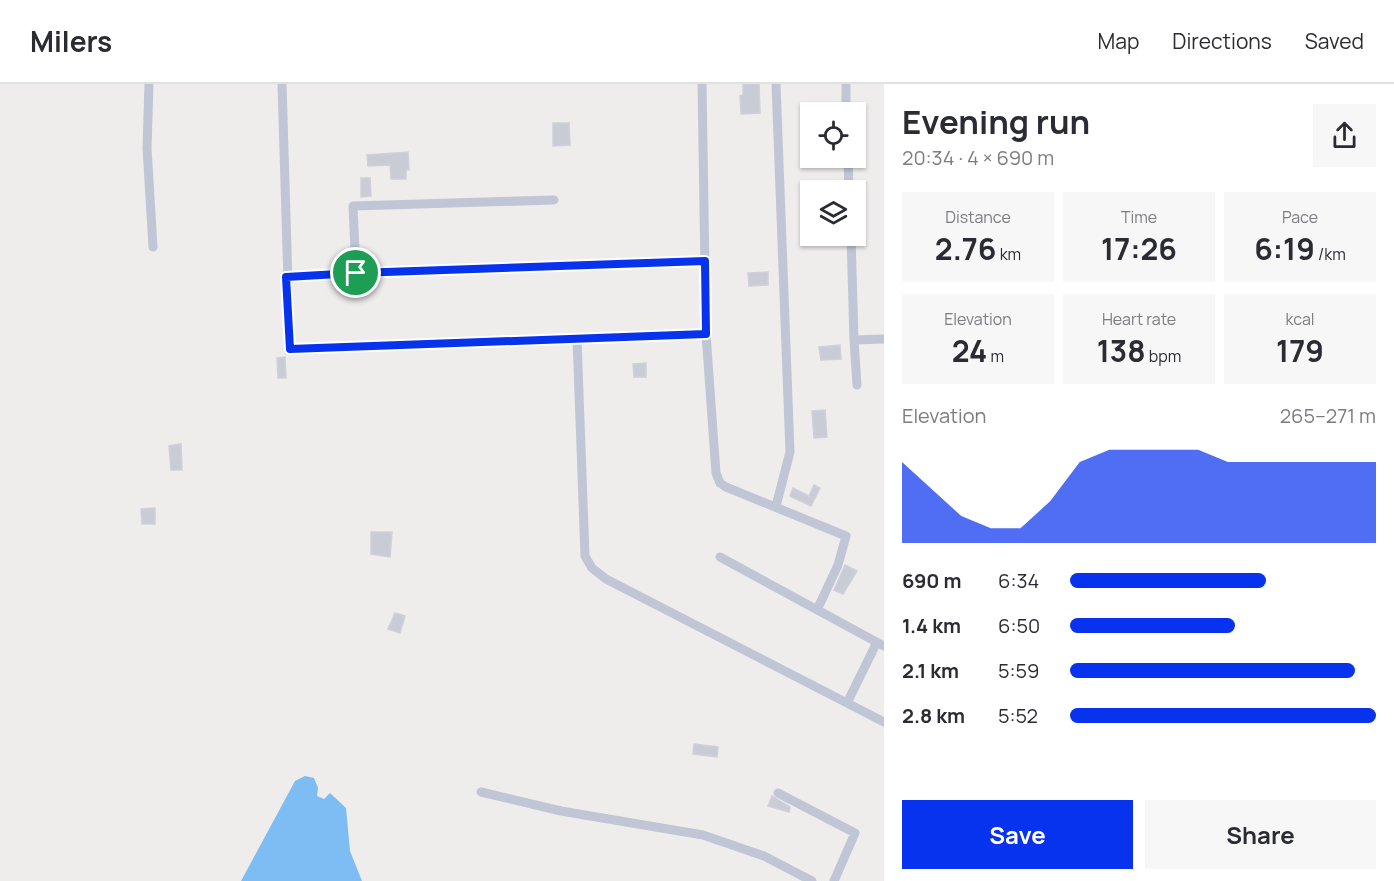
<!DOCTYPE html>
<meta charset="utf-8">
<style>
:root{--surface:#fff;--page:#f7f7f7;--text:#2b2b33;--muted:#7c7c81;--line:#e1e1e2;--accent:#0732ee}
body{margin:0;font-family:Manrope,sans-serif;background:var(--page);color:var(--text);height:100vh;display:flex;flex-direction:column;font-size:22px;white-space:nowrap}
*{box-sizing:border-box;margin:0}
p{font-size:20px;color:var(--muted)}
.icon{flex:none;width:33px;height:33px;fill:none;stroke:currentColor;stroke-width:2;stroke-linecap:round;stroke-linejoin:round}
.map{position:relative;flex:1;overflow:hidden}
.panel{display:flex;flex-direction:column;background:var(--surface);width:510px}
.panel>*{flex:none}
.fabs{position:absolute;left:800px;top:18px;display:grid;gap:12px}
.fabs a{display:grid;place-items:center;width:66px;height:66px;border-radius:0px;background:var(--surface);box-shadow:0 2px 4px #0004;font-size:30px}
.pin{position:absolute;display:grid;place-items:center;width:51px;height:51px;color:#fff;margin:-26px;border:3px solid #fff;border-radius:50%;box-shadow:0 2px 6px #0007}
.round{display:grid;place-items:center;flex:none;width:63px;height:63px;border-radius:0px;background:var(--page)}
.head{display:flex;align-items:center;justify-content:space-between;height:102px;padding:0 18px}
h1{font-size:33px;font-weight:700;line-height:45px}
.figures{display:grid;grid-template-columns:repeat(3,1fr);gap:9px;height:102px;padding:6px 18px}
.figures div{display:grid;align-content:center;border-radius:0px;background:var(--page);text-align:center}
.figures b{font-size:30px;font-weight:700}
.figures small{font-size:16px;font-weight:400}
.figures p{font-size:16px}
.chart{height:168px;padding:12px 18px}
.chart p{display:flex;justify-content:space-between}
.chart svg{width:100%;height:108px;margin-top:6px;fill:var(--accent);opacity:.7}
.button{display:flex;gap:12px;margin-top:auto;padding:12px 18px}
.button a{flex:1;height:69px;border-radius:0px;background:var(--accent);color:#fff;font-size:24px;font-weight:700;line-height:69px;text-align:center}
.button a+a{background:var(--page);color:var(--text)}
ul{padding:0 18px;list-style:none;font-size:20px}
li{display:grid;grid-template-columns:96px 72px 1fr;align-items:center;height:45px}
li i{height:15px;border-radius:8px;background:var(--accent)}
header{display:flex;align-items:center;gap:36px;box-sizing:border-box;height:84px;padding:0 30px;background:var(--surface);border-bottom:2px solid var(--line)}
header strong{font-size:28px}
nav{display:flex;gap:33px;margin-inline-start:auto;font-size:21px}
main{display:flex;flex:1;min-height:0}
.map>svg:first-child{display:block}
.water{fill:#7dbdf4}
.building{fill:#caccd5;stroke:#cfd0d9;stroke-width:1.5}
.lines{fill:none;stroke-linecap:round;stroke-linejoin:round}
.minor{stroke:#c0c6d5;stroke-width:9}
.route-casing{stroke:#fff;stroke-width:12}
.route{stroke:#0732ee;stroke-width:8}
</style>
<header>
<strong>Milers</strong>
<nav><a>Map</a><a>Directions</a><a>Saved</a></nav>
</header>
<main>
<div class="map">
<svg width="884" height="797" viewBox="0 0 884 797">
<rect width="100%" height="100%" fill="#efecec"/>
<path class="water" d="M 305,692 L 314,694 L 318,704 L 317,712 L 324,715 L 330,709 L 346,724 L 350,767 L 362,797 L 241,797 L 295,697 Z"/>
<path class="building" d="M 743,0 L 759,0 L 760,29 L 741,30 L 740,12 L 743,11 Z
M 553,39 L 569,39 L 570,61 L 553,62 Z
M 408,68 L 409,86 L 406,86 L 406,95 L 391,95 L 390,81 L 368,82 L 367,71 Z
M 361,94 L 370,94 L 371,112 L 361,113 Z
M 768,188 L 768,201 L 749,202 L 748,189 Z
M 840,261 L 841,275 L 821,276 L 819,263 Z
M 285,273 L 286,294 L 278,294 L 277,274 Z
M 646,279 L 646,293 L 634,293 L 633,280 Z
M 825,326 L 827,353 L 814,354 L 812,327 Z
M 181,360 L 182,386 L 171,386 L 169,362 Z
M 814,401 L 820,404 L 811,422 L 790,412 L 793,404 L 809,412 Z
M 155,424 L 155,440 L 142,440 L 141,425 Z
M 371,448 L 392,448 L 390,473 L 371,470 Z
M 845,481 L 857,487 L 843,510 L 834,506 Z
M 395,529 L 405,532 L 400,549 L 388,545 Z
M 694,660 L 718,663 L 717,673 L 693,670 Z
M 772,712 L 790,723 L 789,728 L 768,722 Z"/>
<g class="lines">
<path class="minor" d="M 149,0 L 147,64 L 153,163
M 282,0 L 290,265 L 706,250
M 702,0 L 706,250 L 716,389 L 720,399 L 726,403 L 846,452 L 838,481 L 817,526
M 846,0 L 846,28
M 848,74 L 849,106
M 851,152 L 854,256 L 884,255
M 356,189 L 353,122 L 554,116
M 286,193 L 356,189 L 705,177
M 577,255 L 585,472 L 592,484 L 606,495 L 884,638
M 854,256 L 857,301
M 776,422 L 790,368 L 776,0
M 720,473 L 884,562
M 847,619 L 877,558
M 481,708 L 561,727 L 703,751 L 764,772 L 812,797
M 778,709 L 855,749 L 834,797"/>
</g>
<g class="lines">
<defs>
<path id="route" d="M 705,177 L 706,250 L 290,265 L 286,193 L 356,189 Z"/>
</defs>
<use href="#route" class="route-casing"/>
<use href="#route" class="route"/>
</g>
</svg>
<div class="fabs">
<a><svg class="icon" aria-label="locate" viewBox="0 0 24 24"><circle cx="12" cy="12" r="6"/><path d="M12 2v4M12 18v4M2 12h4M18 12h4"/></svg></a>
<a><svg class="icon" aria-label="layers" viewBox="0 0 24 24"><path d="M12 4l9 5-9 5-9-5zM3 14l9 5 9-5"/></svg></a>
</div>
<div class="pin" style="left:356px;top:189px;background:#1e9e55"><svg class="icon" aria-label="arrive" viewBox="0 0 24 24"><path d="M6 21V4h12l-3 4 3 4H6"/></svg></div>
</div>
<section class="panel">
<div class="head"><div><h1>Evening run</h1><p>20:34 · 4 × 690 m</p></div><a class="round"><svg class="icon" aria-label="share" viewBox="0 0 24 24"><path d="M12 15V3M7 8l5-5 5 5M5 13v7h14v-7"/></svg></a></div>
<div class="figures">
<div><p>Distance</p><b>2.76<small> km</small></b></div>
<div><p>Time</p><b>17:26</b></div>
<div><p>Pace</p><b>6:19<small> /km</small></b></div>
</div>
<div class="figures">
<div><p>Elevation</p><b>24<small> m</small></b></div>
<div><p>Heart rate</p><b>138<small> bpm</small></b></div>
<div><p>kcal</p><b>179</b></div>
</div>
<div class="chart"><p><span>Elevation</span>265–271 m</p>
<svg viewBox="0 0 160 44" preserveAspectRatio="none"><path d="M0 44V11L10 22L20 33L30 38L40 38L50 27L60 11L70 6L80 6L90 6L100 6L110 11L120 11L130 11L140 11L150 11L160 11V44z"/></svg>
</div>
<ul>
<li><b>690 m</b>6:34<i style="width:64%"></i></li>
<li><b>1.4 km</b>6:50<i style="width:54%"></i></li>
<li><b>2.1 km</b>5:59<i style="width:93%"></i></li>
<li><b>2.8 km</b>5:52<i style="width:100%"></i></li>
</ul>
<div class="button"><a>Save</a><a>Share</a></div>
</section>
</main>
